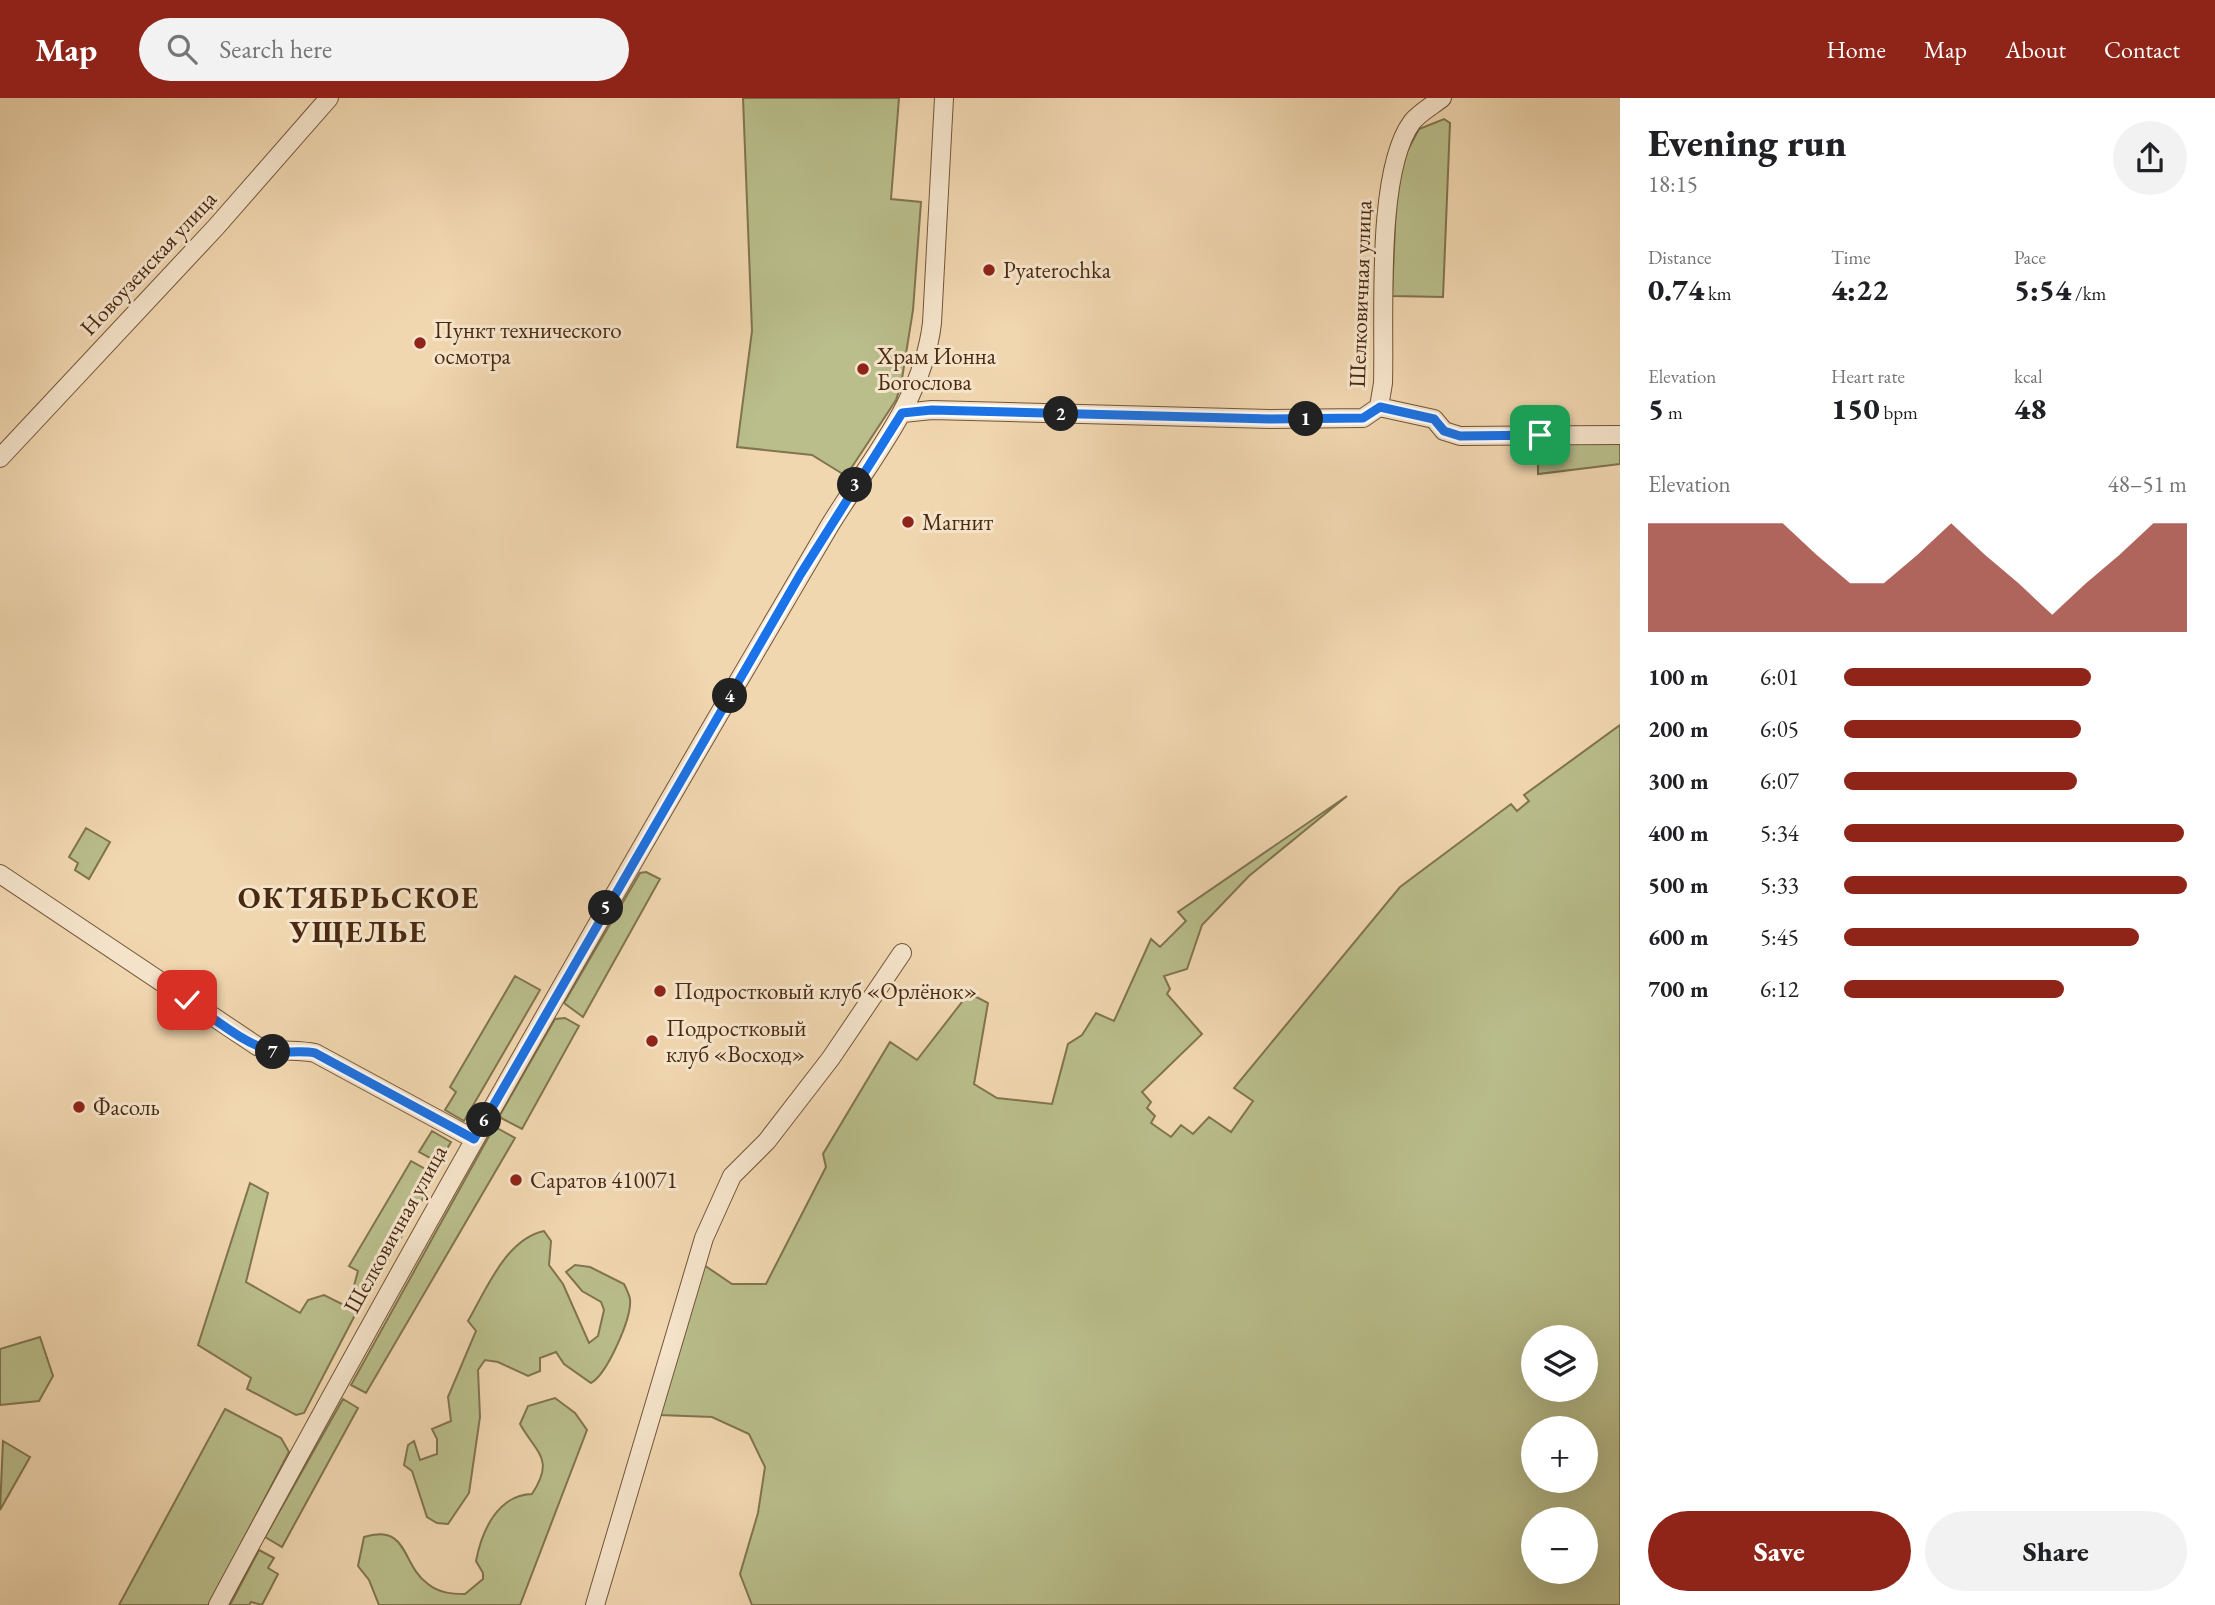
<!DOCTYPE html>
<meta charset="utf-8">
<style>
:root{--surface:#fff;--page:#f2f2f2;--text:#202124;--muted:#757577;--accent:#8f2418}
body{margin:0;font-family:"EB Garamond",serif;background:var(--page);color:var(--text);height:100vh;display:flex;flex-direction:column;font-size:26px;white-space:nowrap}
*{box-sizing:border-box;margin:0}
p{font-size:23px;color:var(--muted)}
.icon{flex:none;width:38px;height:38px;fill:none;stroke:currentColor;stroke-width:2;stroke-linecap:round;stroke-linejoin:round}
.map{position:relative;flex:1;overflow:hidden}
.details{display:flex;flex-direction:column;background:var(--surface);width:595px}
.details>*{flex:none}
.buttons{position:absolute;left:1521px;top:1227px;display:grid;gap:14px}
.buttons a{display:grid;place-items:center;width:77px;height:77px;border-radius:50%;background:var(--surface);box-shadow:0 7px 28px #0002;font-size:35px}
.pin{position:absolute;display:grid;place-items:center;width:60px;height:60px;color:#fff;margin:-30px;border-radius:14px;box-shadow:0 4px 10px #0006}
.km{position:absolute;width:35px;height:35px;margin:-18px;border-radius:50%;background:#222;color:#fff;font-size:19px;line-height:35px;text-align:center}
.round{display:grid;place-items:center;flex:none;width:74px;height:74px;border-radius:37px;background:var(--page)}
.headline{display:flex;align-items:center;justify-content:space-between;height:119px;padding:0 28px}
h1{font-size:38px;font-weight:800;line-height:52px}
.stats{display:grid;grid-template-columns:repeat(3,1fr);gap:10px;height:119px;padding:7px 28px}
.stats div{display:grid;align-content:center}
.stats b{font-size:30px;font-weight:800}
.stats small{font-size:19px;font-weight:400}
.stats p{font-size:19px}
.chart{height:196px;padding:14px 28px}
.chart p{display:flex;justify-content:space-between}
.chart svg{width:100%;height:126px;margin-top:7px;fill:var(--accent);opacity:.7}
.primary-button{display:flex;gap:14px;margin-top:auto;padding:14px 28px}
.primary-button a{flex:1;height:80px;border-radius:42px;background:var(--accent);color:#fff;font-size:28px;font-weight:800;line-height:80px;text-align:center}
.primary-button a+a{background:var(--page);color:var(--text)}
ul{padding:0 28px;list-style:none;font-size:23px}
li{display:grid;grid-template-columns:112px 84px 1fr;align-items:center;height:52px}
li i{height:18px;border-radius:9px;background:var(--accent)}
header{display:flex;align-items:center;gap:42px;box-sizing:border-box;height:98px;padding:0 35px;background:var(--accent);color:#fff}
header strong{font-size:33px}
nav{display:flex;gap:38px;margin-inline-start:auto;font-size:24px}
.search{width:490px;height:63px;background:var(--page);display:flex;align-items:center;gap:18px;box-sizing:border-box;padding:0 24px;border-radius:38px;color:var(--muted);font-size:26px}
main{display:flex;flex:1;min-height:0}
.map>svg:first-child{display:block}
.green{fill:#b9be8b;stroke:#81744e;stroke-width:2;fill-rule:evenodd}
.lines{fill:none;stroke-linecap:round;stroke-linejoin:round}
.minor-casing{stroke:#735539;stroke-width:20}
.minor{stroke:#f6e5cc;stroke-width:18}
.route-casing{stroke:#fff;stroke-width:14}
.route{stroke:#1a73e8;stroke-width:9}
.poi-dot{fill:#8f2418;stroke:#f6e5cc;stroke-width:2.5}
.labels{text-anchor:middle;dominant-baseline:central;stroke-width:6;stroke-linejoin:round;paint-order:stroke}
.street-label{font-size:23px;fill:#492a11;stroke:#f6e5cc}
.poi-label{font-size:23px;fill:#492a11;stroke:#f6e5cc;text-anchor:start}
.district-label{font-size:30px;font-weight:bold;letter-spacing:2px;fill:#492a11;stroke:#f6e5cc}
</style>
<header>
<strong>Map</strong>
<div class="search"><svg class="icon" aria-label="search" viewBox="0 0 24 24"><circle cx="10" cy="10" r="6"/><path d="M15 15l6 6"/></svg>Search here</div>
<nav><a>Home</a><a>Map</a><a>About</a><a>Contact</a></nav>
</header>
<main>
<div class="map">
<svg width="1620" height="1507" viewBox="0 0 1620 1507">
<rect width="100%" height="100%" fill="#f1d7b0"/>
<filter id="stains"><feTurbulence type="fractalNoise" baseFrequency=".00286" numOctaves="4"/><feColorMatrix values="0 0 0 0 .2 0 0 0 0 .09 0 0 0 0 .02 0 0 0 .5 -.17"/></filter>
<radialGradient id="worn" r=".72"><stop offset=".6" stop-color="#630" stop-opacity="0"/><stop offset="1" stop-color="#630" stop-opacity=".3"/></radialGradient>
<path class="green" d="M 743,0 L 899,0 L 891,101 L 921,104 L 913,212 L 901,287 L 896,302 L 846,378 L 812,357 L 737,349 L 752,233 Z
M 1444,21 L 1450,25 L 1443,199 L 1392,198 L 1397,83 L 1405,57 L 1419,31 Z
M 1620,345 L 1620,366 L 1538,376 L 1538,346 Z
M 1620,627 L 1620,1507 L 752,1507 L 740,1476 L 758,1415 L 765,1369 L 749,1336 L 712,1319 L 660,1317 L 701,1165 L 732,1186 L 766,1186 L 826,1069 L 823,1056 L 890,944 L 917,962 L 969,895 L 988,905 L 974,986 L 997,1000 L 1052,1006 L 1068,946 L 1082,937 L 1096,915 L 1114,923 L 1151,841 L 1160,849 L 1186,823 L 1178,814 L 1347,698 L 1249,778 L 1202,827 L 1187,871 L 1164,878 L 1170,891 L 1167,896 L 1202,936 L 1142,994 L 1151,1004 L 1147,1010 L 1155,1018 L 1151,1025 L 1171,1039 L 1181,1027 L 1193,1036 L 1209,1019 L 1231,1034 L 1253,1003 L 1234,990 L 1400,789 L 1511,706 L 1517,713 L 1529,703 L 1524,697 ZM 1533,1239 L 1586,1239 L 1586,1292 L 1533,1292 ZM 1533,1330 L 1586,1330 L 1586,1382 L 1533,1382 ZM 1533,1421 L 1586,1421 L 1586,1474 L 1533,1474 Z
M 86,730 L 110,744 L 89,781 L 75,772 L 78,765 L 69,759 Z
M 646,774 L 660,781 L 583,919 L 564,905 L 640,775 Z
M 515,878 L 540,892 L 464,1023 L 445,1012 L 456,994 L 450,989 Z
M 565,920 L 579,928 L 522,1031 L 501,1020 L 500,1017 L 555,921 Z
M 497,1030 L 515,1040 L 366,1295 L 351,1287 L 493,1031 Z
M 432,1033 L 451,1044 L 439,1065 L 419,1054 Z
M 411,1063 L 436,1077 L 371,1194 L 362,1201 L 352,1195 L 358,1173 L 349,1168 Z
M 250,1085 L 268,1095 L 246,1184 L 300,1215 L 308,1202 L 324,1197 L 354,1212 L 355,1217 L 304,1315 L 296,1317 L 247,1291 L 251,1280 L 198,1247 Z
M 544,1133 L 551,1143 L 549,1167 L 563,1186 L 589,1245 L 598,1238 L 604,1212 L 601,1204 L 582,1193 L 566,1174 L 575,1167 L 590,1169 L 624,1186 C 626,1190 629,1196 630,1201 C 632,1220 607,1276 591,1285 L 564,1266 L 556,1254 L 540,1260 L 540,1273 L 528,1278 L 498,1264 L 485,1262 L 478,1272 L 480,1319 L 469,1395 L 448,1426 L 437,1425 L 427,1419 L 412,1373 L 404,1367 L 408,1347 L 414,1343 L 420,1362 L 437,1356 L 437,1341 L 432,1331 L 451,1323 L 448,1299 L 476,1233 L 468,1223 C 486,1192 506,1141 544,1133 Z
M 40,1239 L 53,1278 L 39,1303 L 0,1307 L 0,1251 Z
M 555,1300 L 575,1315 L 587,1332 L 520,1507 L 379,1507 L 369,1482 L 358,1468 L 364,1439 C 409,1425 401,1467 428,1486 C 439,1495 452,1496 465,1496 L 483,1481 L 483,1475 L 476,1463 C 482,1432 498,1397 532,1396 C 555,1361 537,1356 520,1326 L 528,1308 Z
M 343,1301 L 358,1310 L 282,1449 L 265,1439 Z
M 225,1311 L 281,1340 L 289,1354 L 209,1507 L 119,1507 Z
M 3,1343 L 30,1359 L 0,1412 Z
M 259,1452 L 274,1460 L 268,1470 L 278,1476 L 262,1507 L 251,1504 L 249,1507 L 230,1507 Z"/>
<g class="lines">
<defs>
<path id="minor" d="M 1379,309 L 1434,321 L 1444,333 L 1460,338 L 1620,337
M 903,315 L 932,312 L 1270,321 L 1363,320 L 1379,309 L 1383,285 C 1385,221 1375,74 1412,24 C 1419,15 1433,7 1442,0
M 0,360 L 216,129 L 329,0
M 0,776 L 257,948 C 277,955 295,951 315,955 L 474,1041
M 218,1507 C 382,1201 554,899 729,599 C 763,542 796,484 830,427 C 870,362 923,302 932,225 L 944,0
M 595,1507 L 704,1140 L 732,1078 L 767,1043 L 831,960 L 902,855"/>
</defs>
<use href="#minor" class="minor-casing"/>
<use href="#minor" class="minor"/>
</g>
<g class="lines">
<defs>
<path id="route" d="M 187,902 C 213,919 242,945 272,953 C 282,956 299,952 315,955 L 474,1041 L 800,477 L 902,315 L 932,312 L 1270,321 L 1363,320 L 1380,309 L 1434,321 L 1444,333 L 1460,338 L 1540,337"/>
</defs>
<use href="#route" class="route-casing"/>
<use href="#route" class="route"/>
</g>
<g class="poi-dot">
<circle cx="989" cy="172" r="7"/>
<circle cx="420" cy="245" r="7"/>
<circle cx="863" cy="271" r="7"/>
<circle cx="908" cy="424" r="7"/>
<circle cx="660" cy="893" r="7"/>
<circle cx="652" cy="943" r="7"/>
<circle cx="79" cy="1009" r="7"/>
<circle cx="516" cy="1082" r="7"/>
</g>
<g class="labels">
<g class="street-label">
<text transform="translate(148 165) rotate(-47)">Новоузенская улица</text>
<text transform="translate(1360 196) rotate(-88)">Шелковичная улица</text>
<text transform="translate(395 1131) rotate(-61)">Шелковичная улица</text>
</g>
<g class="poi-label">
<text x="1003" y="172">Pyaterochka</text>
<text x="434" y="232">Пункт технического<tspan x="434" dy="26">осмотра</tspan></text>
<text x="877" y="258">Храм Ионна<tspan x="877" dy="26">Богослова</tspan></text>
<text x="922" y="424">Магнит</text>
<text x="674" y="893">Подростковый клуб «Орлёнок»</text>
<text x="666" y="930">Подростковый<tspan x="666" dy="26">клуб «Восход»</tspan></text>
<text x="93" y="1009">Фасоль</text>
<text x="530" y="1082">Саратов 410071</text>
</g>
<g class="district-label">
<text x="359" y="799">ОКТЯБРЬСКОЕ<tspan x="359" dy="34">УЩЕЛЬЕ</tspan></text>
</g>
</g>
<rect width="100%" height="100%" filter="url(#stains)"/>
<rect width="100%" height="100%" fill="url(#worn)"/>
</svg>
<div class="buttons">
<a><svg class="icon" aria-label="layers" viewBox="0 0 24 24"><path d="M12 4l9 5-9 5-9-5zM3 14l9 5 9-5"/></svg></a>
<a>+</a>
<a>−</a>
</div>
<div class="pin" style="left:1540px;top:337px;background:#1e9e55"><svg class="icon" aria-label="arrive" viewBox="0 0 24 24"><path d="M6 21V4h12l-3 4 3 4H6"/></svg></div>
<div class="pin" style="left:187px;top:902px;background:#d93025"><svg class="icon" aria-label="check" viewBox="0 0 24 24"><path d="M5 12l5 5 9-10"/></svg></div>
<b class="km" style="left:1306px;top:321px">1</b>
<b class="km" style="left:1061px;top:316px">2</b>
<b class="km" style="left:855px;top:387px">3</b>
<b class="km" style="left:730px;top:598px">4</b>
<b class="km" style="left:606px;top:810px">5</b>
<b class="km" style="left:484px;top:1022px">6</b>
<b class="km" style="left:273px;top:954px">7</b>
</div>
<section class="details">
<div class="headline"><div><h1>Evening run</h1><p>18:15</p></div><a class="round"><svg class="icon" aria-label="share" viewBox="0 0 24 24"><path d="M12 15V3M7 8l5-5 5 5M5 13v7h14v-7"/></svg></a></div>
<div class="stats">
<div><p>Distance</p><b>0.74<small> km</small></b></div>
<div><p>Time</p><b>4:22</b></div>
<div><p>Pace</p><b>5:54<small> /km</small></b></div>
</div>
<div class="stats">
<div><p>Elevation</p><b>5<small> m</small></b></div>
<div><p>Heart rate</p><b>150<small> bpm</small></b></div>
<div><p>kcal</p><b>48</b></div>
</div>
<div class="chart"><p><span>Elevation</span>48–51 m</p>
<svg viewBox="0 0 160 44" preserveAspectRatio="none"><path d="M0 44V6L10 6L20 6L30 6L40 6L50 17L60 27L70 27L80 17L90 6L100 17L110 27L120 38L130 27L140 17L150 6L160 6V44z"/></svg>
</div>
<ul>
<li><b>100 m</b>6:01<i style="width:72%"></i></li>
<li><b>200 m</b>6:05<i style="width:69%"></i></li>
<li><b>300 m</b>6:07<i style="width:68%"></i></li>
<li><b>400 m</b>5:34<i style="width:99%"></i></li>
<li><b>500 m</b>5:33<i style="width:100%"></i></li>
<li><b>600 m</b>5:45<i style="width:86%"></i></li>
<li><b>700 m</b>6:12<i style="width:64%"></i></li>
</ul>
<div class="primary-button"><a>Save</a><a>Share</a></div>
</section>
</main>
